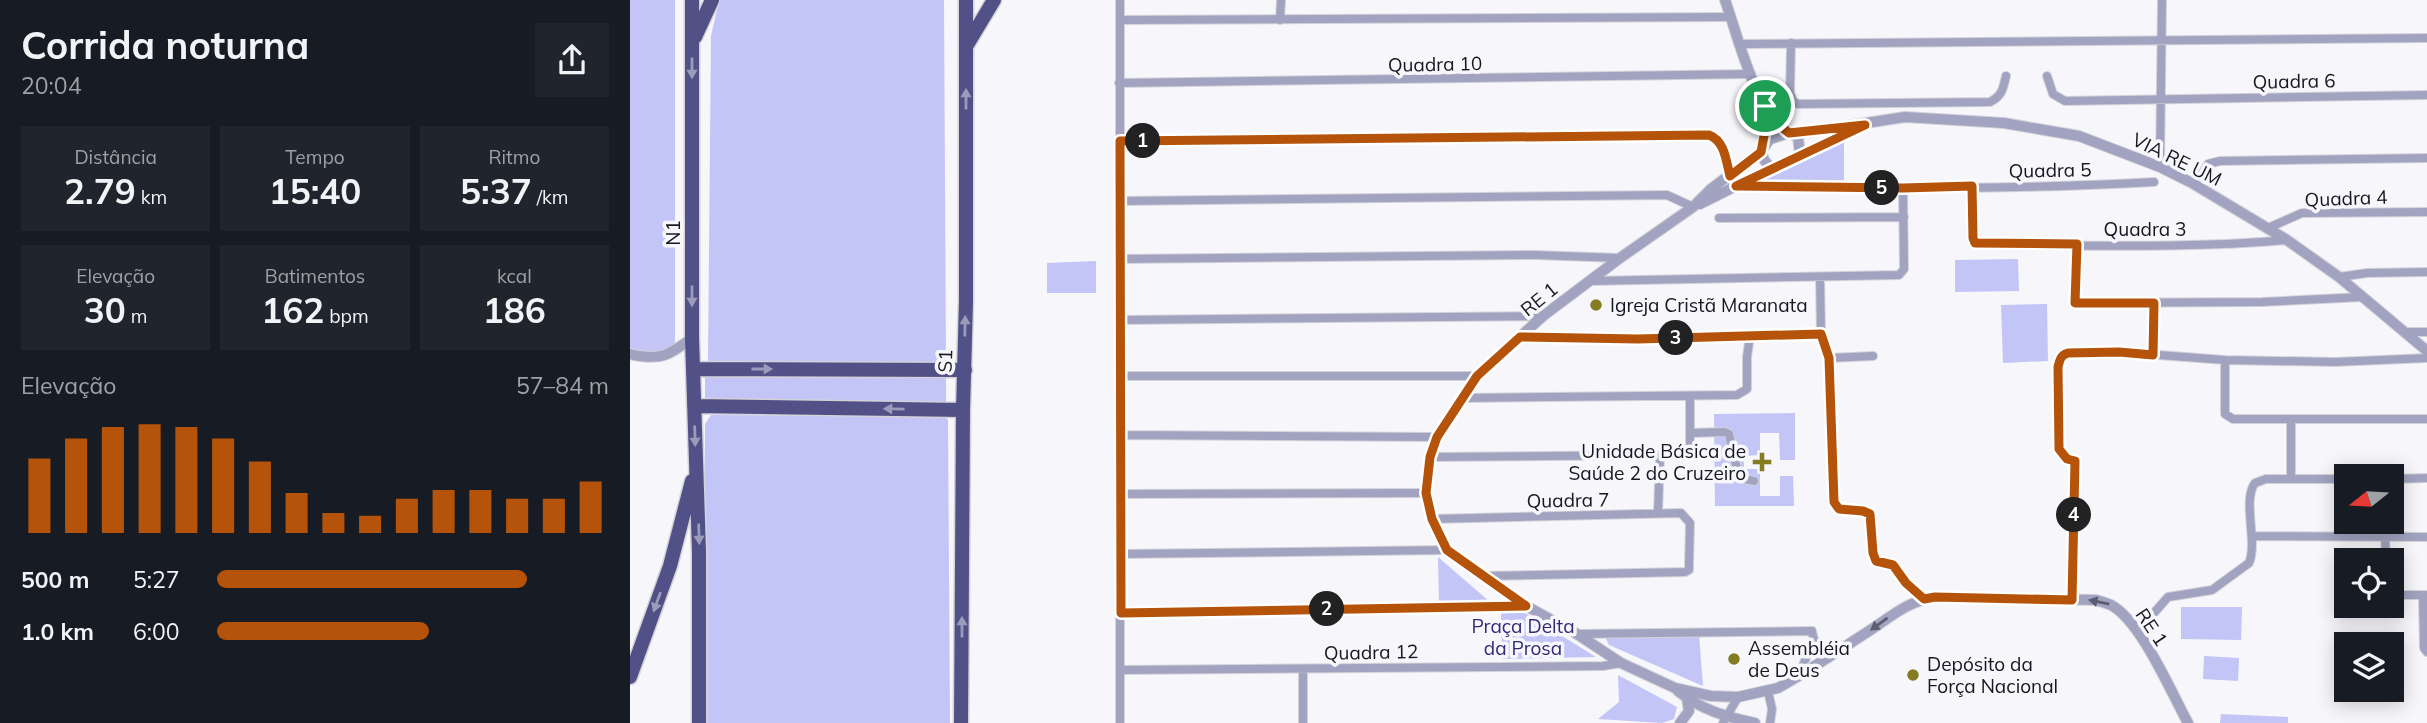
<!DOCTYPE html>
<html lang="pt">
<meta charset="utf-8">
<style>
:root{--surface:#171b24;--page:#20242c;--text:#f1f3f6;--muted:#9ea1a6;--accent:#b45309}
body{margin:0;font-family:Mulish,sans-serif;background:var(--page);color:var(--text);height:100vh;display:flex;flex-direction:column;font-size:26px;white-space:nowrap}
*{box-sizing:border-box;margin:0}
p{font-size:23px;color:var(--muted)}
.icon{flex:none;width:38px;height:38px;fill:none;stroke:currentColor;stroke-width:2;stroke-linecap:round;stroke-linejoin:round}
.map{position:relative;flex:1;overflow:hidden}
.side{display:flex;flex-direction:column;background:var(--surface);width:630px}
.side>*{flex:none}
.needle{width:46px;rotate:252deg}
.fabs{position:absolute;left:1704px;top:464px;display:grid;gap:14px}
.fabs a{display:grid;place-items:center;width:70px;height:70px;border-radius:0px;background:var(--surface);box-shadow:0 4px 18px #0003;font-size:35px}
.pin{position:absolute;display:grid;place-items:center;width:60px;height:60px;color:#fff;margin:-30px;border:4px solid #fff;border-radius:50%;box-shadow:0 2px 7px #0007}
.km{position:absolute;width:35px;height:35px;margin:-18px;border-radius:50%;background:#222;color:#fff;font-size:19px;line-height:35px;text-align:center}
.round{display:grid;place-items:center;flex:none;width:74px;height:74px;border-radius:0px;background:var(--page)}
.overview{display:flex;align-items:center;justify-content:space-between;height:119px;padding:0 21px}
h1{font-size:38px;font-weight:700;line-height:52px}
.figures{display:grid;grid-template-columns:repeat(3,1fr);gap:10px;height:119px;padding:7px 21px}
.figures div{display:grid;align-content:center;border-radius:0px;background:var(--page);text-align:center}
.figures b{font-size:35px;font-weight:700}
.figures small{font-size:19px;font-weight:400}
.figures p{font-size:19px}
.chart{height:196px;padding:14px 21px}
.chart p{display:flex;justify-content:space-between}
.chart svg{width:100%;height:126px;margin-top:7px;stroke:var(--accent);stroke-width:6}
ul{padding:0 21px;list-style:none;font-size:23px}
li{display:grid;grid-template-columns:112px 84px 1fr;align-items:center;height:52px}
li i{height:18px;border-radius:9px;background:var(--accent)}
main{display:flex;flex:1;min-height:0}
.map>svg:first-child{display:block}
.green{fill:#c3c5f7}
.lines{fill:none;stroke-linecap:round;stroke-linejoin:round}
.minor-casing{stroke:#d2d2d8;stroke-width:10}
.tertiary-casing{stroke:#d2d2d8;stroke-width:12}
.trunk-casing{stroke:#d2d2d8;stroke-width:17}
.minor{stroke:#a1a3c0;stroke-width:8}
.tertiary{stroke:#a1a3c0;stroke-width:10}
.trunk{stroke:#515087;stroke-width:14}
.oneway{fill:#9b9bbb}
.oneway2{fill:#5c5d70}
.route-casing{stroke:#fff;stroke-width:14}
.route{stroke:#b45309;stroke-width:9}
.poi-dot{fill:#857b21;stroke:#f6f6fb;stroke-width:2.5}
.labels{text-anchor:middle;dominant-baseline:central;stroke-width:7;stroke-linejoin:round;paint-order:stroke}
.street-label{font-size:19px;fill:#16171f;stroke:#f6f6fb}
.poi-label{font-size:19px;fill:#16171f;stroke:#f6f6fb;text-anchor:start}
.park-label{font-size:19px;fill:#332a76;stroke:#f6f6fb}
</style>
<main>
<section class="side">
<div class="overview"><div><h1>Corrida noturna</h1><p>20:04</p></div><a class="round"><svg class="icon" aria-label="share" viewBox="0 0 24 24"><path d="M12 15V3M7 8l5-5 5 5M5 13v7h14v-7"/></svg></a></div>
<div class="figures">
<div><p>Distância</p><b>2.79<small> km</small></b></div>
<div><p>Tempo</p><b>15:40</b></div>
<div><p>Ritmo</p><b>5:37<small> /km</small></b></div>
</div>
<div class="figures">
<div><p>Elevação</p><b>30<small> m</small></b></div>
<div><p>Batimentos</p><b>162<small> bpm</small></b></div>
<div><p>kcal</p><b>186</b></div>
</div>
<div class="chart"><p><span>Elevação</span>57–84 m</p>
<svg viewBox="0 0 160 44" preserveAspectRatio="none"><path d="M5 44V18M15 44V11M25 44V7M35 44V6M45 44V7M55 44V11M65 44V19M75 44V30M85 44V37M95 44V38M105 44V32M115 44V29M125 44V29M135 44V32M145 44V32M155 44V26"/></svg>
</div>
<ul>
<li><b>500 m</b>5:27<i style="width:79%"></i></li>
<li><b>1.0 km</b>6:00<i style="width:54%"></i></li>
</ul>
</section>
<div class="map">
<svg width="1797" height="723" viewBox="0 0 1797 723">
<rect width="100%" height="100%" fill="#f6f6fb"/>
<path class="green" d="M 0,0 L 45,0 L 45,342 L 41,350 L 22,354 L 0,348 Z
M 89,0 L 314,0 L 316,365 L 78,362 L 81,36 Z
M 1214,141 L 1214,184 L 1120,184 Z
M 1388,259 L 1389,291 L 1325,292 L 1325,260 Z
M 466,261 L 466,293 L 417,293 L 417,263 Z
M 1417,304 L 1418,361 L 1373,363 L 1371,305 Z
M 316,375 L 316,403 L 75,403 L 75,376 Z
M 1165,413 L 1165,460 L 1150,460 L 1149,433 L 1130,433 L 1130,455 L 1114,456 L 1114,469 L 1130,469 L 1130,496 L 1150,496 L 1150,476 L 1163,476 L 1164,506 L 1085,506 L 1084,414 Z
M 81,415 L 314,416 L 318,420 L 320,723 L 74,723 L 75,424 Z
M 808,557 L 860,602 L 809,602 Z
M 1551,607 L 1612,607 L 1611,640 L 1551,639 Z
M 890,610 L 966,657 L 872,659 L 871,612 Z
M 1069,634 L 1073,686 L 979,645 L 975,637 Z
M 1574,656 L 1609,658 L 1608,681 L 1573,679 Z
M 988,675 L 1047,707 L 1044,719 L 1032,723 L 968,719 L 989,702 Z
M 1591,714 L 1658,717 L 1658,723 L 1590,723 Z"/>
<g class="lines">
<defs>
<path id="minor" d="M 491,20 L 1101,17
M 650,20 L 651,0
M 1161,43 L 1160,93 L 1163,101 L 1168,104 L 1360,102 C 1372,96 1373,89 1376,76
M 1111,44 L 1797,38
M 1417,76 L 1423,94 L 1435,101 L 1797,95
M 489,83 L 1121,74
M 490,141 L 1079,135 C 1095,142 1096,161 1100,176
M 1530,167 L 1532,0
M 1562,183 L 1578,164 L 1590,161 L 1797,158
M 1109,186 C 1247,189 1386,190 1524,182
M 1342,186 L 1343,238 L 1349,245 C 1452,245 1555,249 1657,240
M 491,201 L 1037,195 L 1063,207
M 1089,218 L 1274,217
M 1638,228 L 1672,213 L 1797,212
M 1447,245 L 1445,303 L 1632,302 L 1733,297
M 489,259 L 905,255 L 990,258
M 1190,277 L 1191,334
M 1709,277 L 1737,273 L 1797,272
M 960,281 L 1269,275 L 1274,269 L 1273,188
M 490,320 L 913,316
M 1776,332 L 1797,332
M 890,337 L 1008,339 L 1191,334 L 1199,358 L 1204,502 L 1209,509 L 1233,511 L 1240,514 L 1243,553 L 1246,561 L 1263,565 L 1276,583 L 1294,599
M 1523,355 L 1524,303
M 1199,358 L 1243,356
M 1595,360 L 1595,414 L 1603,419 L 1797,419
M 491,376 L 847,376
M 833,398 L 1107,395 L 1117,389 L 1117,357 L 1120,336
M 1661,420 L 1661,478
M 1060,433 L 1095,432 L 1099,434 L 1109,478 L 1124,481
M 491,435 L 807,437
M 800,457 L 1030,455 L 1053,452 L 1057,451 L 1060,446 L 1060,396
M 1762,479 L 1797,478
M 491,494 L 796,493
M 1028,513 L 1030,455
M 802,519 L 1051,513 L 1060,523 L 1059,566 L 1059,570 L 1055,572 L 852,576
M 1622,536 L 1797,537
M 1755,536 L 1756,560
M 491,554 L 817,550
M 1762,595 L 1797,595
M 1793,595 L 1794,648 L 1797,652
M 1442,600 L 1445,461 L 1437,459 L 1429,449 L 1428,367 L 1433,355 L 1489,352 L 1595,360 L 1705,362 L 1797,358
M 491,613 L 896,606
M 1508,631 L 1538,597 L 1582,590 L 1619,563 C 1628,542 1612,500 1625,483 L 1636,479 L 1717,479
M 947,634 L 1182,631 C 1184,645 1190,649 1204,653
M 673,669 L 673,723
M 490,670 L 973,666 L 991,663
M 1168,677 L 1184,639
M 1138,691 L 1142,709 L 1140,723
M 490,723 L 490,0
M 1093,723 L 1108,697"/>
<path id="tertiary" d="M 1095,0 C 1109,39 1124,109 1159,133
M 1165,134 L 1275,117 L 1374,123 L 1449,136 L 1530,167 L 1562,183 L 1657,240 L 1709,277 L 1797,351
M 1134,145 L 1135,106
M 1131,151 L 1081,189 L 1063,207 L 990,258 L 913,316 L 847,376 L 807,437 L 800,457 L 796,493 L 802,519 L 817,550 L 896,606 L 947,634 L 991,663 L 1045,688 L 1081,696 L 1108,697 L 1148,688 C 1180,670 1211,649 1242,629 C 1263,615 1279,601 1305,597 L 1465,600 C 1470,601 1476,603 1481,605 C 1511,621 1541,692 1558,723
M 1170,155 L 1168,137 L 1159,133 L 1140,139 L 1131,151 C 1133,159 1135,163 1142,168 L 1148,167 L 1226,129
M 1070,204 L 1142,168
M 0,354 C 30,361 38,356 62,338
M 1048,691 C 1071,710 1097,717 1125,723
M 1050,723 L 1059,711 L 1057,699"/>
<path id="trunk" d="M 62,0 L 62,338 L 69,552 L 69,723
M 65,37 L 82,0
M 337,45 L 364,0
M 63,369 L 335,370
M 64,406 L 333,410
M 0,677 L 40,566 L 62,481
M 331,723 L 333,410 L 336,301 L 336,0"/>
</defs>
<use href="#minor" class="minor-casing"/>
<use href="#tertiary" class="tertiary-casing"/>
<use href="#trunk" class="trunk-casing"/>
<use href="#minor" class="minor"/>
<use href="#tertiary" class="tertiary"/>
<use href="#trunk" class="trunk"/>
</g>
<defs><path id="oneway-solid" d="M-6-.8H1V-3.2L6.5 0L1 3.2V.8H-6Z" transform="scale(1.75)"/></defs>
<g class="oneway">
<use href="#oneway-solid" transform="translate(62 68) rotate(90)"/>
<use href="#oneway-solid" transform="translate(336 99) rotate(-90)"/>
<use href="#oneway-solid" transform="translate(62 296) rotate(90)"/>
<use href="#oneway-solid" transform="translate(335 326) rotate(-89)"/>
<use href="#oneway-solid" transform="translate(132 369)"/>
<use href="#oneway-solid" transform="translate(264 409) rotate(-179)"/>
<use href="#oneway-solid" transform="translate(65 436) rotate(88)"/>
<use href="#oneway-solid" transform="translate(69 534) rotate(88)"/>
<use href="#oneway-solid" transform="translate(27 602) rotate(110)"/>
<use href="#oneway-solid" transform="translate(332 627) rotate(-90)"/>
</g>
<g class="oneway2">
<use href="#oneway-solid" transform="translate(1469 602) rotate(-168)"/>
<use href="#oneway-solid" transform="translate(1249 624) rotate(144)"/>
</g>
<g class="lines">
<defs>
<path id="route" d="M 1135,106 L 1147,123 L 1159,133 L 1235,125 L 1106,186 L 1273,188 L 1342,186 L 1343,238 L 1345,243 L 1447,244 L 1445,303 L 1524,303 L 1523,355 L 1489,352 L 1438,353 C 1431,355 1430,359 1428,367 L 1429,449 L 1437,459 L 1445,461 L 1442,600 L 1305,597 L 1294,599 L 1276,583 L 1263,565 L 1246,561 L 1243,553 L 1240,514 L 1233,511 L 1209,509 L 1204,502 L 1199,358 L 1191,334 L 1008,339 L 890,337 L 847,376 L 807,437 L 800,457 L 796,493 L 802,519 L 817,550 L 896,606 L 491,613 L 490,141 L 1079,135 C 1095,141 1096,161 1100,176 L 1131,152 L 1136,125 Z"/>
</defs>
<use href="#route" class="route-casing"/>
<use href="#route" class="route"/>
</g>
<g class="poi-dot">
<circle cx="966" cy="305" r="7"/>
<path d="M1128.5 451.5h7v7h7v7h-7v7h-7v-7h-7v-7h7z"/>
<circle cx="1104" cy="659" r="7"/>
<circle cx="1283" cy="675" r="7"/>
</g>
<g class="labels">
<g class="street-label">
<text transform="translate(805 64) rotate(-1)">Quadra 10</text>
<text transform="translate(1664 81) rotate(-1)">Quadra 6</text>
<text transform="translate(1547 159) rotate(26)">VIA RE UM</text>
<text transform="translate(1420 170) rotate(-1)">Quadra 5</text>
<text transform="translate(1716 198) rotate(-2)">Quadra 4</text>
<text x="1515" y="229">Quadra 3</text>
<text transform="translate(43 233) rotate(-90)">N1</text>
<text transform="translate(909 299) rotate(-39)">RE 1</text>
<text transform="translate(315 361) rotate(-88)">S1</text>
<text transform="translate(938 500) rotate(-1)">Quadra 7</text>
<text transform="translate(1522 627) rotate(56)">RE 1</text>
<text transform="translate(741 652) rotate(-1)">Quadra 12</text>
</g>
<g class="poi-label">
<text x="980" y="305">Igreja Cristã Maranata</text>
<text x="1116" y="451" text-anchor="end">Unidade Básica de<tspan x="1116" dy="22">Saúde 2 do Cruzeiro</tspan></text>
<text x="1118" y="648">Assembléia<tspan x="1118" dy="22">de Deus</tspan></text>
<text x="1297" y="664">Depósito da<tspan x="1297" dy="22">Força Nacional</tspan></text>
</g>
<g class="park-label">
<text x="893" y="626">Praça Delta<tspan x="893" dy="22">da Prosa</tspan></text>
</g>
</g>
</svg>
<div class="fabs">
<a><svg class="needle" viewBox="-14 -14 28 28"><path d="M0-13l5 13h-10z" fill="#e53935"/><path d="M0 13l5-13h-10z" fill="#9ea1a6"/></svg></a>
<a><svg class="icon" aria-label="locate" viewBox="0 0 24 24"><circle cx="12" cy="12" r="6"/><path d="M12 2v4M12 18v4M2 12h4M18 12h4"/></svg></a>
<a><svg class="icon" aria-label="layers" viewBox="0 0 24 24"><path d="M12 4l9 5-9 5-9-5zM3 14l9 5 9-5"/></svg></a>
</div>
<div class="pin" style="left:1135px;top:106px;background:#1e9e55"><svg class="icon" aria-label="arrive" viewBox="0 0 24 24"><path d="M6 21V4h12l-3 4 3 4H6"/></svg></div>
<b class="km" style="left:513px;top:141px">1</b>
<b class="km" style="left:697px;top:609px">2</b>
<b class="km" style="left:1046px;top:338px">3</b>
<b class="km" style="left:1444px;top:515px">4</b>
<b class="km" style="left:1252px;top:188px">5</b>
</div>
</main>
